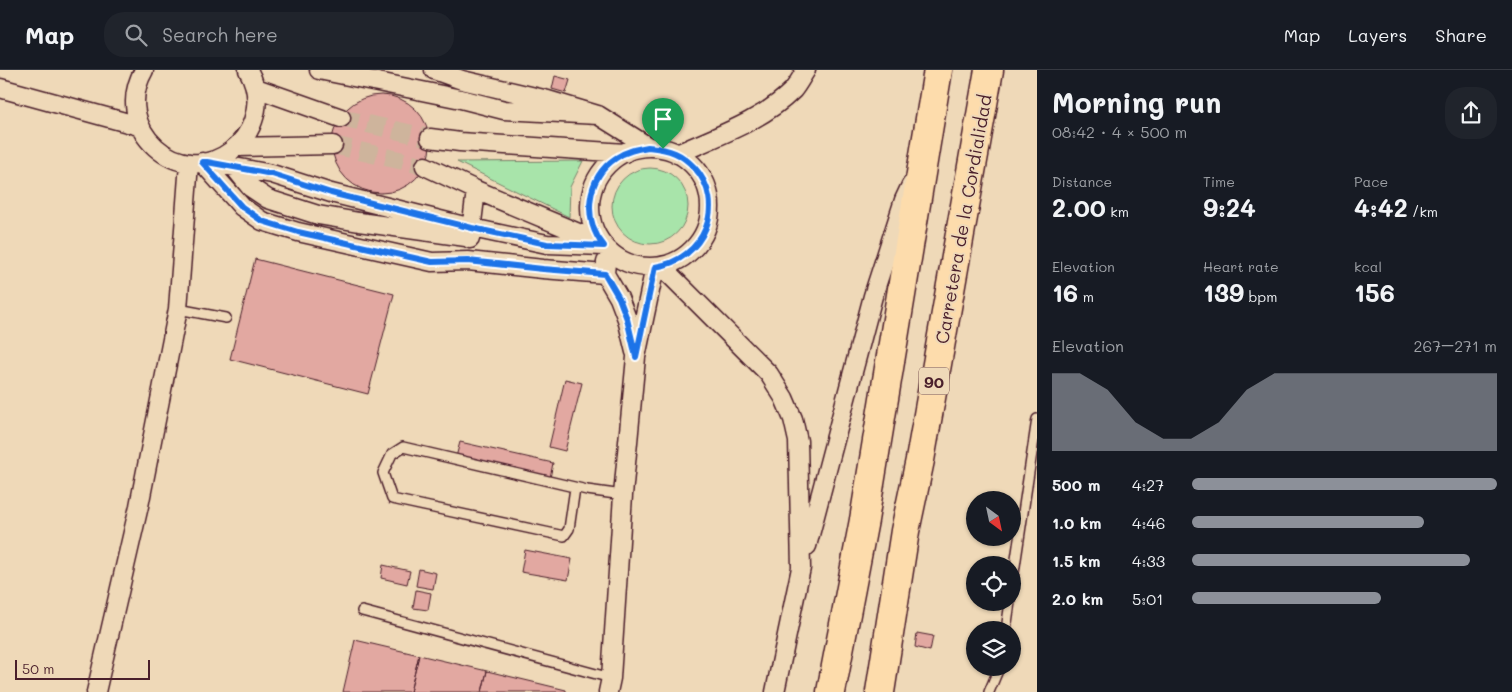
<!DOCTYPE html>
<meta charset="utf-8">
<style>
:root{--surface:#171b24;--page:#20242c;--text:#f1f3f6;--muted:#9ea1a6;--line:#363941;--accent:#8c9099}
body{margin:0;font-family:Mali,sans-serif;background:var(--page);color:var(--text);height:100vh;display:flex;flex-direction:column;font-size:19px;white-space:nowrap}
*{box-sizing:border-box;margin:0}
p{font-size:16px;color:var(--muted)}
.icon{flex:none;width:28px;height:28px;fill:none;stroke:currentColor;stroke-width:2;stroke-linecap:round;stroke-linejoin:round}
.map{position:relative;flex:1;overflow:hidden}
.drawer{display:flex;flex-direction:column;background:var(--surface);width:475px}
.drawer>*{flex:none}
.needle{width:32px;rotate:147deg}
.buttons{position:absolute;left:966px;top:421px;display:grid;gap:10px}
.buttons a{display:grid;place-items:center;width:55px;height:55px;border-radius:50%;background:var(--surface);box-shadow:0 1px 4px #0004;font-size:25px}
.scale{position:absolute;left:15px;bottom:12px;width:135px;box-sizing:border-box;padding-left:5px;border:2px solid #4a1f2b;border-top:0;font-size:14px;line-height:18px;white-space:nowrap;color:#4a1f2b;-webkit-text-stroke:4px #efd9b8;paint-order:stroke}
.pin{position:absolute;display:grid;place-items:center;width:42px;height:42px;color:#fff;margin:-51px -21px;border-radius:50% 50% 50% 0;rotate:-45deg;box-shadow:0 0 5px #0007}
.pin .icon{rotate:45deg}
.round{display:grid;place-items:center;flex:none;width:52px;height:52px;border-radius:20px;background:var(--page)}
.summary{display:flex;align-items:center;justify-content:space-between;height:85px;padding:0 15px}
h1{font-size:28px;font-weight:700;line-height:38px}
.stats{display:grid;grid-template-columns:repeat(3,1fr);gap:8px;height:85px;padding:5px 15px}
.stats div{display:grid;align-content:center}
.stats b{font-size:25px;font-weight:700}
.stats small{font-size:14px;font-weight:400}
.stats p{font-size:14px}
.chart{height:140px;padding:10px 15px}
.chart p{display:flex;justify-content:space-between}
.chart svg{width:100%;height:90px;margin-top:5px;fill:var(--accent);opacity:.7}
ul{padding:0 15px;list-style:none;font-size:16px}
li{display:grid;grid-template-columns:80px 60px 1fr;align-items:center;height:38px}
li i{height:12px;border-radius:6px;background:var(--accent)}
header{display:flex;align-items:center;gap:30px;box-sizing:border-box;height:70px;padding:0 25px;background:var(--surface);border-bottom:1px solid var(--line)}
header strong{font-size:24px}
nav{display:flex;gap:28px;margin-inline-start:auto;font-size:18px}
.search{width:350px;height:45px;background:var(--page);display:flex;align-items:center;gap:12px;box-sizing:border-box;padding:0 18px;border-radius:20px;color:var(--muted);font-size:19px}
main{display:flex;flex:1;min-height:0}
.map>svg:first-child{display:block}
.green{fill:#a8e4aa;stroke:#79826a}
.building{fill:#e2a8a1;stroke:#4a1f2b}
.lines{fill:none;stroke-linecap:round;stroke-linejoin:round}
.street-tunnel{stroke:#ceb49c;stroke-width:18;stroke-dasharray:18 9;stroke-linecap:butt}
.lane-casing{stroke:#4a1f2b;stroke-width:12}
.street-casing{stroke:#4a1f2b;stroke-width:21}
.highway-casing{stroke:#4a1f2b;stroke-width:31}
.lane{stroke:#efd9b8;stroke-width:9}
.street{stroke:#efd9b8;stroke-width:18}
.highway{stroke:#fddcac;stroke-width:28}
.route-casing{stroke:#fff;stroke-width:10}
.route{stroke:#1a73e8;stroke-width:6}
.labels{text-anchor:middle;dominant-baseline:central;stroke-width:4;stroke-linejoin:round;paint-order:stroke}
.shield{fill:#efd9b8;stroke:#7c5755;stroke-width:1}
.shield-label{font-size:16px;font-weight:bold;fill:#4a1f2b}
.street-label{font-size:18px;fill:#4a1f2b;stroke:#efd9b8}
</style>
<header>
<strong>Map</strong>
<div class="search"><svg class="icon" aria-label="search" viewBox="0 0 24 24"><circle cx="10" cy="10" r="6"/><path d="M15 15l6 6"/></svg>Search here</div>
<nav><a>Map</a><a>Layers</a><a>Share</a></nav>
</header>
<main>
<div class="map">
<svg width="1037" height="622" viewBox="0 0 1037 622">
<rect width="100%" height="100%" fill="#efd9b8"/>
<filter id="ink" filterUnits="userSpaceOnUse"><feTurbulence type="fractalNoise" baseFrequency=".02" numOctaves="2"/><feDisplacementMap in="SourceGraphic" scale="10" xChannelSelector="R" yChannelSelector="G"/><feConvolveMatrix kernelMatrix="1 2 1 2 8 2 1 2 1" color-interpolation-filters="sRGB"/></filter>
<g filter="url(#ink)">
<path class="green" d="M 583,91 L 570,117 L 569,147 L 457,92 Z
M612 136a38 38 0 1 1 76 0a38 38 0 1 1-76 0Z"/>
<path class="building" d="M 555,6 L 570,10 L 566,23 L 552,19 Z
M332 74a49 49 0 1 1 98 0a49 49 0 1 1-98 0Z
M 255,189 L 394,224 L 368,324 L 230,289 Z
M 565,309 L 582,313 L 565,381 L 549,377 Z
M 460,372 L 553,393 L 550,408 L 456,387 Z
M 525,480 L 572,489 L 568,510 L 521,502 Z
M 383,495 L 410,501 L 407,514 L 381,508 Z
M 419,499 L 436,503 L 433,519 L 416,516 Z
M 416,520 L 431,523 L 428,540 L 413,538 Z
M 917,563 L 933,566 L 930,581 L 915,577 Z
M 355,570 L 419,585 L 410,622 L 343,622 Z
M 419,585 L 487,601 L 482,622 L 410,622 Z
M 487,601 L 566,620 L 566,622 L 482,622 Z"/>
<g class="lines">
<path class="street-tunnel" d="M 341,48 L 430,68
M 333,75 L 425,96"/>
<defs>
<path id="lane" d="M 178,239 L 226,248
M 575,418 L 569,459 L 564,466 L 392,429 L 383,403 L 392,384 L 403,377 L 587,420 L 623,425
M 1012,516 L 1037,349
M 362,541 L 611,608
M 1006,560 L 1010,532
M 989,622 L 999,598"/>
<path id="street" d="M 144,0 C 110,59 180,120 231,81 C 241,73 249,63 253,51 C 259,34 257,16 248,0
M 319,0 L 461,29 L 504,40 L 598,45
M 434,0 L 462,10 L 548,30 L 598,45 L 649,77
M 0,18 L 139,56
M 256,18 L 341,48
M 430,68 L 460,72 L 625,83
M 236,77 L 333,75
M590 137a60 60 0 1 1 120 0a60 60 0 1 1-120 0Z
M 677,84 C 717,66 762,51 793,20 C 798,14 802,6 806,0
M 202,92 L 242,137 L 262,151 L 298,162 L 432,192 L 468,191 L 543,199 L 605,204
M 207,92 L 272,104 L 331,123 L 472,158 L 547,174 L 604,176
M 425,96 L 476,120 L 600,172
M 234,97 L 250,117 L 268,129 L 318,145 L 359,152 L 466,167
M 470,169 L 476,120
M 606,192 L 605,204 L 619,228 L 627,249 L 635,282
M 661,196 L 769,304 L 784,328 L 793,349 L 798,371 L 801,498 L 775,622
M 807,476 L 873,226 L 904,130 L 911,115
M 96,622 L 139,436 L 178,239 L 189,93
M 608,622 L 611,608 L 623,425 L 636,287 L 655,197"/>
<path id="highway" d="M 831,622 L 864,450 L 938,0
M 880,622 L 905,461 L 920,390 L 989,0"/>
</defs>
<use href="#lane" class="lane-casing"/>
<use href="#street" class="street-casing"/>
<use href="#highway" class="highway-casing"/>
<use href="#lane" class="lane"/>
<use href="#street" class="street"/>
<use href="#highway" class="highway"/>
</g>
</g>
<g class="lines" filter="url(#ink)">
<defs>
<path id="route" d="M 648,77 C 658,78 666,79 675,83 C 682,86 688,91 694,97 C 728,134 704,190 655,197 L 636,287 L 627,249 L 619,228 L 605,204 L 543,199 L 468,191 L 432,192 L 298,162 L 262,151 L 242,137 L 202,92 L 207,92 L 272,104 L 331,123 L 472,158 L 547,174 L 604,176 C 582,150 586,108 616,88 C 626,81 637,79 648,77 Z"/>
</defs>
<use href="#route" class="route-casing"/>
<use href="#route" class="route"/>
</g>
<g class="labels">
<rect class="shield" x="919" y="297.5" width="30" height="27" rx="4"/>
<g class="shield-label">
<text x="934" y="311">90</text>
</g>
<g class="street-label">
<text transform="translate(963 149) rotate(-80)">Carretera de la Cordialidad</text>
</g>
</g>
</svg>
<div class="buttons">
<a><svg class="needle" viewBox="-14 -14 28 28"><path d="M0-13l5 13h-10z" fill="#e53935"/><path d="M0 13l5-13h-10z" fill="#9ea1a6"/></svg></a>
<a><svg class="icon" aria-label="locate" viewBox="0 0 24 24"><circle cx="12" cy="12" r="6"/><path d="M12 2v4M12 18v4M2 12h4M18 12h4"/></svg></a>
<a><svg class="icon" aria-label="layers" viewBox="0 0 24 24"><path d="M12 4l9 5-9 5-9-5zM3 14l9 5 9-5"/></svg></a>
</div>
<div class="scale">50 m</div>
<div class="pin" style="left:663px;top:79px;background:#1e9e55"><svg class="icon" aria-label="arrive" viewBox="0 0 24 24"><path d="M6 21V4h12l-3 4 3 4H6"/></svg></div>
</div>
<section class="drawer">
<div class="summary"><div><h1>Morning run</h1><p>08:42 · 4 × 500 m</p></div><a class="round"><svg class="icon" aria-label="share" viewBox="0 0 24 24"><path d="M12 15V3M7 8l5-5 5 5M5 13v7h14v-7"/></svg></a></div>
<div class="stats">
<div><p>Distance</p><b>2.00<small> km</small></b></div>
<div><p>Time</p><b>9:24</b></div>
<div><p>Pace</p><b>4:42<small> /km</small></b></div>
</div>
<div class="stats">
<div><p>Elevation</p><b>16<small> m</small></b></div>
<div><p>Heart rate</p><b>139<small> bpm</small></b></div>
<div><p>kcal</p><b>156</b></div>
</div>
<div class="chart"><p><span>Elevation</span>267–271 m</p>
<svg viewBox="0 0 160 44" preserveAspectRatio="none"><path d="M0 44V6L10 6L20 14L30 30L40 38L50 38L60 30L70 14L80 6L90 6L100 6L110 6L120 6L130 6L140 6L150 6L160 6V44z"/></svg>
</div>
<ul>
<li><b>500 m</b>4:27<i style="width:100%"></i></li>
<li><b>1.0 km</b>4:46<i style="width:76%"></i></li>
<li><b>1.5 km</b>4:33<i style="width:91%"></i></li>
<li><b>2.0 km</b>5:01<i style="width:62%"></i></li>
</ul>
</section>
</main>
